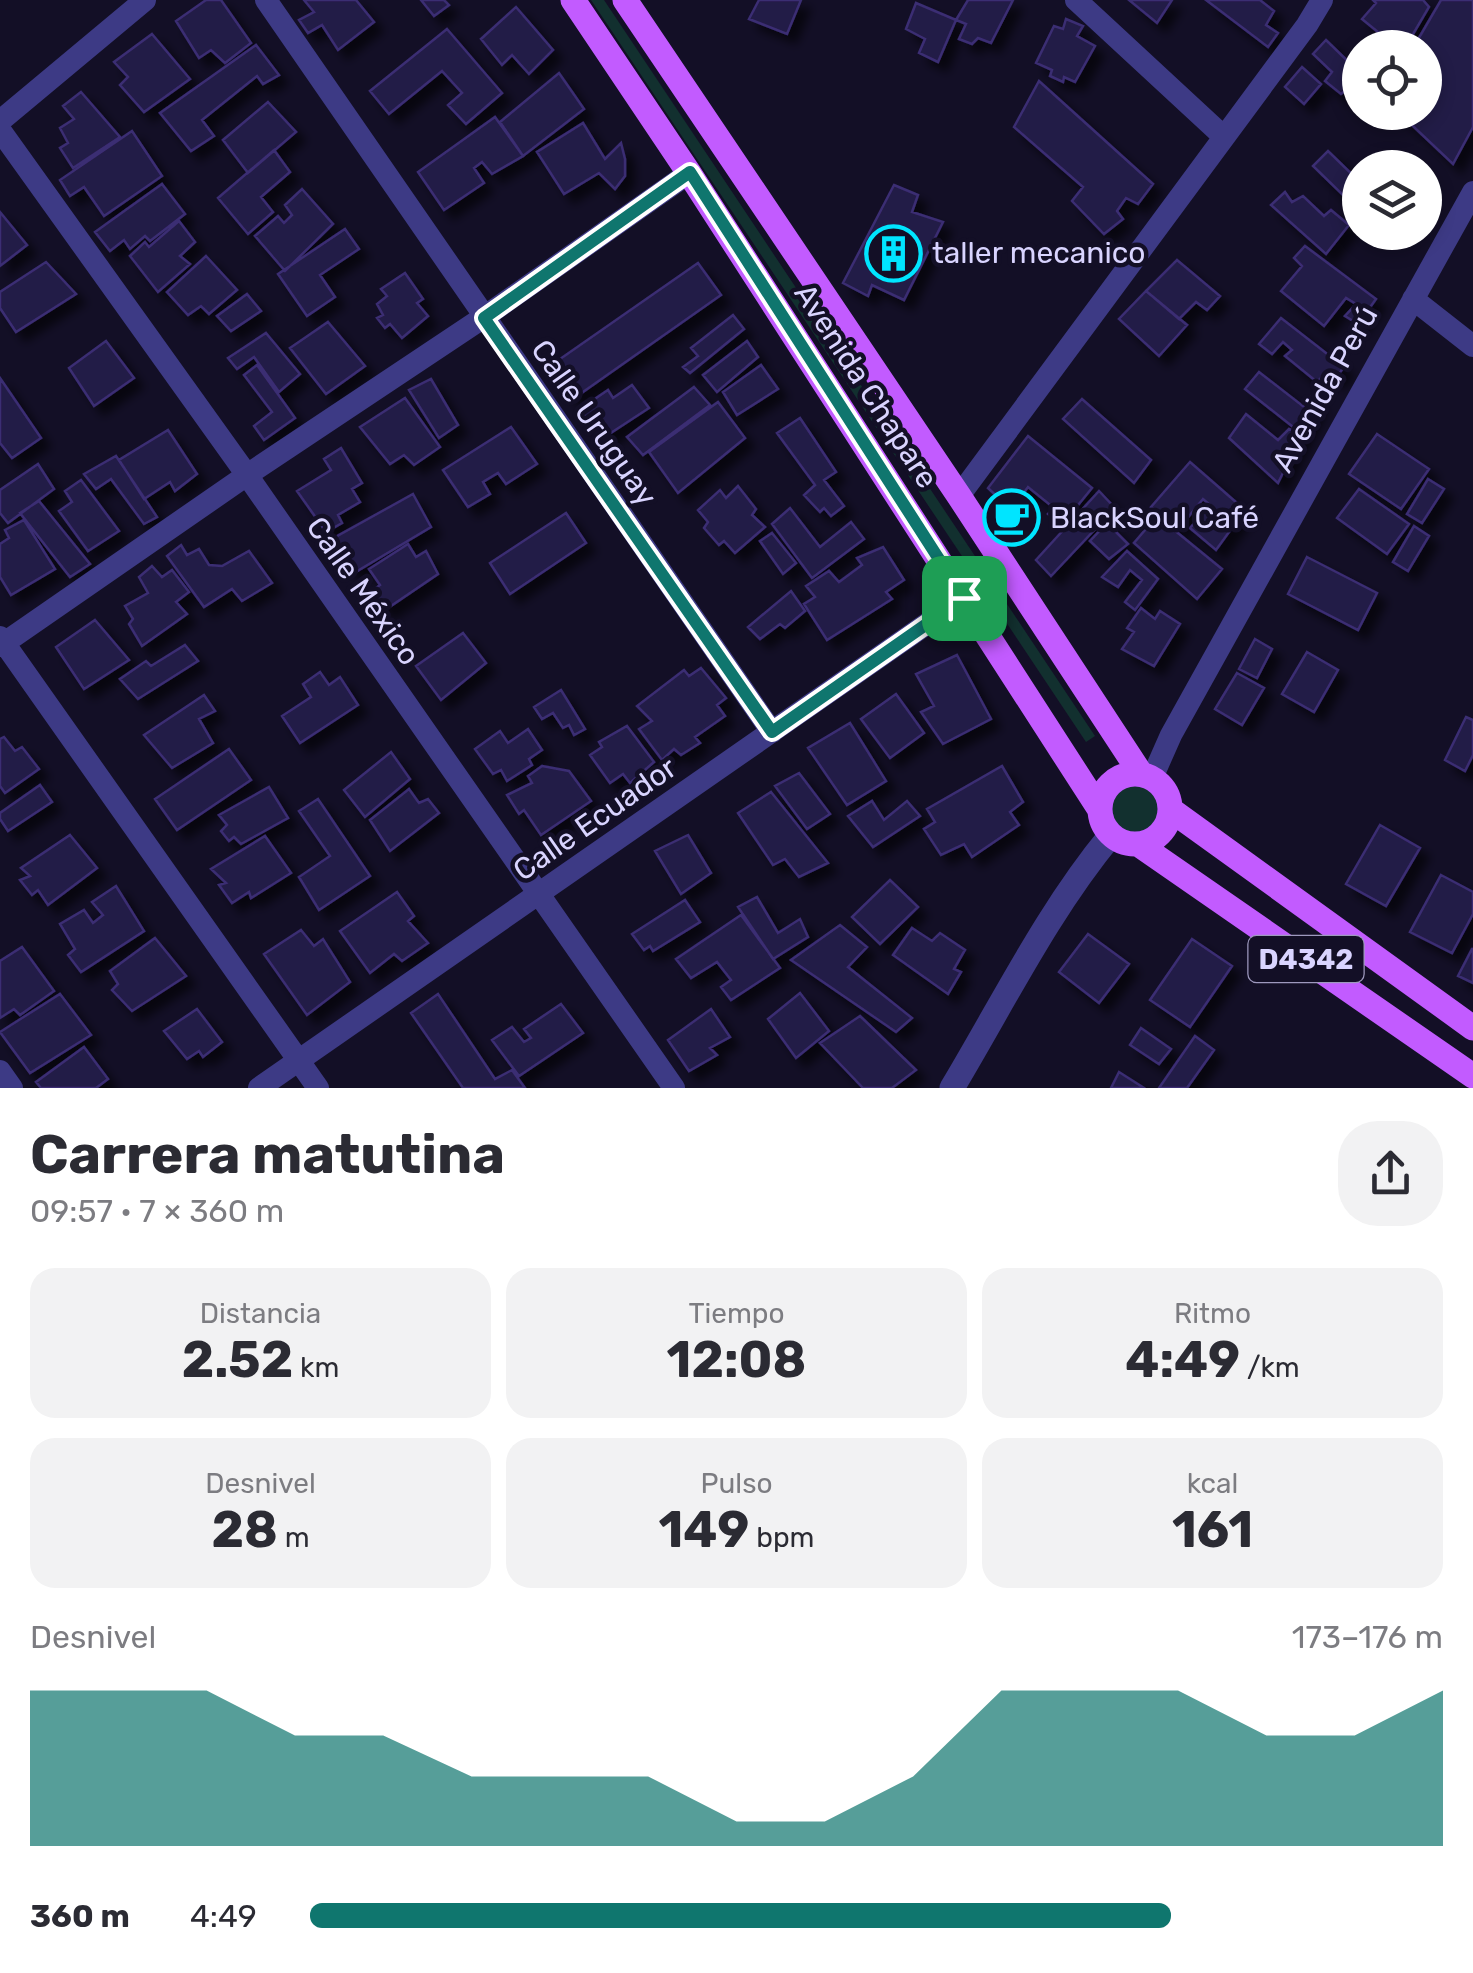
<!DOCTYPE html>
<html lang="es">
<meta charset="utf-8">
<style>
:root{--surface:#fff;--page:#f2f2f3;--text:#2b2b33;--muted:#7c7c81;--accent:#0f766e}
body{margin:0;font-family:Rubik,sans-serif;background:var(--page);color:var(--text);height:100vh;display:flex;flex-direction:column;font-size:38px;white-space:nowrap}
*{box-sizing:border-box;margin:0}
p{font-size:32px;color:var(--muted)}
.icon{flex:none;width:55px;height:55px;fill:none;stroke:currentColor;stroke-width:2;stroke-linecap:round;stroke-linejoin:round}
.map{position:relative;height:1088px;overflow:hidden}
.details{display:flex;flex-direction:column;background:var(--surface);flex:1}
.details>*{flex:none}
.tools{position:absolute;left:1342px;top:30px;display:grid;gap:20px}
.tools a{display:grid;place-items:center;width:100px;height:100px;border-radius:50%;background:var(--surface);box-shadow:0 5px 15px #0003;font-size:50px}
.pin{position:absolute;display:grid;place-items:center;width:85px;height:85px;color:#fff;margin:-42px;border-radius:20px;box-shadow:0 5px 15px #0006}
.round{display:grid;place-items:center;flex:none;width:105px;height:105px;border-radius:40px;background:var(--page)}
.headline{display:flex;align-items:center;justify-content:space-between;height:170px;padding:0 30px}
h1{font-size:55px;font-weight:700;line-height:75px}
.figures{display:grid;grid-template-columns:repeat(3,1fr);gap:15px;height:170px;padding:10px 30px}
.figures div{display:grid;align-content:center;border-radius:25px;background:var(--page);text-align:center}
.figures b{font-size:50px;font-weight:700}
.figures small{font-size:28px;font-weight:400}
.figures p{font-size:28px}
.chart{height:280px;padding:20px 30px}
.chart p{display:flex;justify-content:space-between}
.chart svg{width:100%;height:180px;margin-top:10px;fill:var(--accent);opacity:.7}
ul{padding:0 30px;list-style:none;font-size:32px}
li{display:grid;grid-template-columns:160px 120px 1fr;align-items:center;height:75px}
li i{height:25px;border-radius:12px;background:var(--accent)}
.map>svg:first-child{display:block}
.green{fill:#12302f}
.building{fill:#241b47;stroke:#3b2d73;stroke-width:2.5;filter:url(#shadow)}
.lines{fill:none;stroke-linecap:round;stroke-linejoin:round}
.minor{stroke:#3d3a85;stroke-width:22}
.tertiary{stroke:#3d3a85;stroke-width:25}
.primary{stroke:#c25bff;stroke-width:25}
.route-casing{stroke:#fff;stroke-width:20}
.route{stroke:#0f766e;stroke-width:12}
.labels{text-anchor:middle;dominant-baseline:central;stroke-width:9;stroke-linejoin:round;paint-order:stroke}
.shield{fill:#130f26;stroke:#9e99be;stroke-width:2.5}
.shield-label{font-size:28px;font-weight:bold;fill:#d9d4ff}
.poi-label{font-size:30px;fill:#d9d4ff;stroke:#130f26;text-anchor:start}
.street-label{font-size:30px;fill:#d9d4ff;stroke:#130f26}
</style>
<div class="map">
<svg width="1473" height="1088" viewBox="0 0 1473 1088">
<defs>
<filter id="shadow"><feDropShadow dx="9" dy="9" stdDeviation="5" flood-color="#0009"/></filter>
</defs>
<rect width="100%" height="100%" fill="#130f26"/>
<path class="green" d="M 591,0 L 604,0 L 1095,736 L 1086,742 Z
M1112 809a24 24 0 1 1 48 0a24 24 0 1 1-48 0Z"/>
<path class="building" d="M 206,0 L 221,0 L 251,43 L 225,63 L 211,50 L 199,58 L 176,21 Z
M 304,0 L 356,0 L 374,22 L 338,50 L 322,25 L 308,33 L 299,20 L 314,12 Z
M 421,0 L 444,0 L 449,5 L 434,16 Z
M 759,0 L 801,0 L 787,34 L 749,19 Z
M 968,0 L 1013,0 L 991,43 L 978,38 L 972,44 L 959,39 L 966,24 L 956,20 Z
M 1129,0 L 1172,0 L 1157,23 Z
M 1206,0 L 1260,0 L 1274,11 L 1266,25 L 1278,33 L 1268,47 Z
M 1373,0 L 1423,0 L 1429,7 L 1409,41 L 1402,37 L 1395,46 L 1362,19 L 1376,3 Z
M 1441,0 L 1473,0 L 1473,127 L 1453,164 L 1398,112 L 1425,112 L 1425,48 L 1413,48 Z
M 916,3 L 956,20 L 938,62 L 919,53 L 925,39 L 906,29 Z
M 516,7 L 553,50 L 529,74 L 512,55 L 502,65 L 481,39 Z
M 1066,19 L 1083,26 L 1077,36 L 1095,46 L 1075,82 L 1064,77 L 1063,82 L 1050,76 L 1052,70 L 1036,63 L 1054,26 L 1063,29 Z
M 447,29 L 502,93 L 466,124 L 448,105 L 462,93 L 442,71 L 389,114 L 370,91 Z
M 152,34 L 190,79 L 144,112 L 120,85 L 128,77 L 114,62 Z
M 1326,40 L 1360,73 L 1359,104 L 1345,91 L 1341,94 L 1325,81 L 1332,72 L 1313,54 Z
M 256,45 L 279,75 L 263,84 L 257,76 L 202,120 L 214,136 L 191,151 L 160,113 Z
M 1302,67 L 1321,84 L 1304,104 L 1285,87 Z
M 559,73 L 584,109 L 523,156 L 500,122 Z
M 1039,81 L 1153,184 L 1138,204 L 1126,198 L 1117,211 L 1123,219 L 1104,234 L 1072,201 L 1083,187 L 1014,127 Z
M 81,92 L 120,137 L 73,168 L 60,148 L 68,143 L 60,128 L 74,119 L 63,106 Z
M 268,102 L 296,132 L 248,173 L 223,140 Z
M 495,117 L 523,156 L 492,174 L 482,162 L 474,168 L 484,183 L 444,210 L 418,172 Z
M 583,123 L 605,159 L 621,143 L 625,159 L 625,176 L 615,189 L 599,173 L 564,194 L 537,152 Z
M 132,131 L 162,176 L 104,216 L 84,187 L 70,196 L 60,180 Z
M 274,150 L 290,172 L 261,197 L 273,212 L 248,234 L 218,198 Z
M 1328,151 L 1360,182 L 1346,198 L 1313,166 Z
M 162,184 L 185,214 L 150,241 L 145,236 L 130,249 L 124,240 L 110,251 L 95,232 Z
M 894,185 L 918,195 L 912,212 L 943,222 L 904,300 L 872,285 L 868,296 L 843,283 Z
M 302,189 L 333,224 L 285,271 L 255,236 L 278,216 L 284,223 L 292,215 L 285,205 Z
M 1285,192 L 1292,202 L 1303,196 L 1324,216 L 1331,210 L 1349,225 L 1326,254 L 1271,205 Z
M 0,212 L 27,245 L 0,266 Z
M 179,221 L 195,242 L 180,256 L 190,264 L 158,292 L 130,256 L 145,242 L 149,247 Z
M 345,229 L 359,249 L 320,275 L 335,297 L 307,316 L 278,274 Z
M 1305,246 L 1376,299 L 1358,324 L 1345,316 L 1356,304 L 1346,298 L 1324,326 L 1281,291 L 1302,266 L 1294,258 Z
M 206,256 L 237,290 L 209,314 L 201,306 L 188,315 L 167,292 Z
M 1177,260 L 1220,296 L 1207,310 L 1196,302 L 1179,319 L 1146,291 Z
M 46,262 L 76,294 L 16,332 L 0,308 L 0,292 Z
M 698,263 L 721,295 L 573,399 L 550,366 Z
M 405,273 L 423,299 L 417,303 L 428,316 L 402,338 L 390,324 L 385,328 L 377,318 L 383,315 L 377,304 L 387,296 L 381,289 Z
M 1146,291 L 1187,325 L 1159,356 L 1119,319 Z
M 247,294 L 261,311 L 231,331 L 217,316 Z
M 733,315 L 744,329 L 690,373 L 683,367 L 698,356 L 691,348 Z
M 1281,318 L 1344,367 L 1335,379 L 1325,374 L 1317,382 L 1285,356 L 1292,350 L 1283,342 L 1272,354 L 1259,344 Z
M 328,322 L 365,366 L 326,394 L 290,348 Z
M 266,333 L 300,374 L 279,392 L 254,357 L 237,369 L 228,358 Z
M 106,341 L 134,378 L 94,406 L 69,368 Z
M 747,341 L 758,357 L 717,392 L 703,375 Z
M 257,365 L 295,418 L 264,440 L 254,426 L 272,412 L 244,375 Z
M 761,365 L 778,389 L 737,415 L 723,392 Z
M 1259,372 L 1304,407 L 1310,397 L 1317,404 L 1302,434 L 1245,389 Z
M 0,378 L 41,438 L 12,458 L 0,443 Z
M 431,379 L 458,425 L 439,438 L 409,390 Z
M 632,385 L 649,408 L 600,440 L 580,409 L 608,390 L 613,398 Z
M 694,387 L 710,405 L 643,455 L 627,437 Z
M 405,398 L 440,447 L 414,465 L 404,455 L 390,464 L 360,427 Z
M 1082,399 L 1151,460 L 1134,483 L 1063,419 Z
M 718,402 L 745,438 L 678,493 L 649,452 Z
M 1246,414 L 1278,440 L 1289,429 L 1302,434 L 1278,483 L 1229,438 Z
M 800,418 L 836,472 L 824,480 L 844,506 L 831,516 L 824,508 L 820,512 L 804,495 L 815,485 L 777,433 Z
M 511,427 L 537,464 L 506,484 L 498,473 L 483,482 L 490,494 L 468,507 L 443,470 Z
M 168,430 L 197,474 L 175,491 L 170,482 L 144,499 L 119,460 Z
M 1377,434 L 1429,469 L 1401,509 L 1349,474 Z
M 1028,436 L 1092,488 L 1061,526 L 1048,514 L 1054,508 L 1028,487 L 1011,510 L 988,488 Z
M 341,448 L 362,483 L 352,489 L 360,502 L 338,515 L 342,523 L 326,532 L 297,491 L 331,470 L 324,459 Z
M 116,456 L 157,517 L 144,524 L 111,479 L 96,489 L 84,474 Z
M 1190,462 L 1245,510 L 1216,550 L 1190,528 L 1210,505 L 1203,499 L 1180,527 L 1151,507 Z
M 38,464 L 54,489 L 8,523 L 0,513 L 0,490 Z
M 1428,479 L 1444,489 L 1422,523 L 1407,514 Z
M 81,480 L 119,531 L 88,551 L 59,511 L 72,502 L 65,491 Z
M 738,486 L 756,509 L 752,515 L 765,527 L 735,553 L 724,541 L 719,545 L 704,528 L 708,522 L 698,510 L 720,490 L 726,498 Z
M 1359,489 L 1409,524 L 1387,554 L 1337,518 Z
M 1099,491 L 1115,508 L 1051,576 L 1036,560 Z
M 413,494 L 431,527 L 354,573 L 332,539 Z
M 39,501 L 90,564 L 70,577 L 20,513 Z
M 790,508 L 820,547 L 851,522 L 864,539 L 812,578 L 772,524 Z
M 566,513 L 586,543 L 510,594 L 490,563 Z
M 1157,516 L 1222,569 L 1197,599 L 1134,543 Z
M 24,520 L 55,569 L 11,595 L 0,577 L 0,544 L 9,538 L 5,530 Z
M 1107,523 L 1128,544 L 1109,559 L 1090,541 Z
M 1414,526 L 1429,536 L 1408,571 L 1393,562 Z
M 772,533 L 796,563 L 783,574 L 760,541 Z
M 408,544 L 416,557 L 426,551 L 438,574 L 385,610 L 371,592 L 380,585 L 369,569 Z
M 181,545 L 187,555 L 199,549 L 209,565 L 222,566 L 249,551 L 272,583 L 242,601 L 232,589 L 204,607 L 167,556 Z
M 883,547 L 904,580 L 886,592 L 892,599 L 827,640 L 804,604 L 815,597 L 806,586 L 829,571 L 839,582 L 862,565 L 857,558 Z
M 1127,551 L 1158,579 L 1135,610 L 1125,602 L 1142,580 L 1130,570 L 1118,587 L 1102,577 Z
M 1307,557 L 1377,593 L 1358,630 L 1288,594 Z
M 152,566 L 162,577 L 172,570 L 189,592 L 176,602 L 187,614 L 142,646 L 129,624 L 133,619 L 125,606 L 148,593 L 139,577 Z
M 791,591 L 805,611 L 785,628 L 780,624 L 760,639 L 748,627 Z
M 1141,608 L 1155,619 L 1160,611 L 1180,624 L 1154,666 L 1122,649 L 1134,632 L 1127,628 Z
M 95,620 L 129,660 L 84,689 L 56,647 Z
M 463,633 L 486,663 L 441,700 L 416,666 Z
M 1255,639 L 1272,649 L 1257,678 L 1239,669 Z
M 185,645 L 198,661 L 138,699 L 120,679 L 146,661 L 151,666 Z
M 1307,652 L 1338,670 L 1314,712 L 1282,694 Z
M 957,655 L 991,719 L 943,744 L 921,712 L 934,706 L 916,674 Z
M 701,668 L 726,698 L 717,705 L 725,716 L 695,737 L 700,743 L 681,755 L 674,749 L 662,760 L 639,729 L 652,721 L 637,706 L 684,670 L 689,676 Z
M 320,672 L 329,685 L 340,677 L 358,705 L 300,743 L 282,716 L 311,697 L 303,684 Z
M 1237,673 L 1264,688 L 1242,725 L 1215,709 Z
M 561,690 L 585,729 L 574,735 L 569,725 L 563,728 L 553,713 L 542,719 L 534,707 Z
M 896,694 L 924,733 L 890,758 L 861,719 Z
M 204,695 L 215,711 L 199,719 L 213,743 L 172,768 L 144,735 Z
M 1466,717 L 1473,720 L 1473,755 L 1465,771 L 1445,760 Z
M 850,723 L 886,781 L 847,805 L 808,748 Z
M 627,726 L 654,762 L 630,783 L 623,774 L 610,783 L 590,755 L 602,747 L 599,742 Z
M 528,729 L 542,750 L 529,759 L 532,765 L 507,781 L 501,770 L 493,774 L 475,749 L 500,731 L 508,743 Z
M 4,737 L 15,751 L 22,747 L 39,769 L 5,793 L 0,786 L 0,739 Z
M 229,749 L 251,780 L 177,830 L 155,799 Z
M 391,752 L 410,779 L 365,817 L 344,790 Z
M 542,766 L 569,771 L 591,801 L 541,835 L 524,810 L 519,814 L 507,795 L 532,783 L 528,776 Z
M 1002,766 L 1023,802 L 1010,812 L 1019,825 L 972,857 L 964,844 L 941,855 L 924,829 L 935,822 L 927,809 Z
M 799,773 L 830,814 L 807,829 L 775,786 Z
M 40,785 L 52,802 L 8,831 L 0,819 L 0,813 Z
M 269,787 L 288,818 L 241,844 L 234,837 L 229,841 L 221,831 L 227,825 L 219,815 Z
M 409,789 L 419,803 L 428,799 L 439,813 L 390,851 L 370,820 Z
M 771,792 L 828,863 L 799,877 L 785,859 L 773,865 L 738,813 Z
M 318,799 L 370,876 L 319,910 L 299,877 L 330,856 L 299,811 Z
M 872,801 L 884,820 L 907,801 L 920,816 L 873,847 L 848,816 Z
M 1380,825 L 1420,848 L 1386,906 L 1346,884 Z
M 70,835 L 97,868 L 48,905 L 38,890 L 32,895 L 20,880 L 30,876 L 21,868 Z
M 688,835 L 711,873 L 681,894 L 655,851 Z
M 265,836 L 291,873 L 251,898 L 249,892 L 232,903 L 219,885 L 226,883 L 211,869 Z
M 1441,875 L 1473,892 L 1473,914 L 1452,953 L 1410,932 Z
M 890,880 L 918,907 L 880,944 L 852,917 Z
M 116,886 L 144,931 L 81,972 L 68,955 L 75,949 L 60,924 L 84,910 L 93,923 L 103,915 L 92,902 Z
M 397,892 L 414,916 L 408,921 L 428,943 L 402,961 L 394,954 L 370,973 L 340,931 Z
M 757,897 L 778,933 L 800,919 L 808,937 L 773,959 L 738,907 Z
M 685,900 L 700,922 L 653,951 L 650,946 L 644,950 L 632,934 Z
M 741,915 L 780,968 L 731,1000 L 721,987 L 731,980 L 717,962 L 691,978 L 676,959 Z
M 840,925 L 867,947 L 848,967 L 912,1018 L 896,1032 L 791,960 Z
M 912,928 L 932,941 L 940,933 L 965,950 L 954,969 L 961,972 L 948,994 L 893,955 Z
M 301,930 L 314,946 L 323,939 L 350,982 L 307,1015 L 264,954 Z
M 1088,934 L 1129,964 L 1099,1003 L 1059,972 Z
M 155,938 L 186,976 L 132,1011 L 112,990 L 118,984 L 110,971 Z
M 1192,939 L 1232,966 L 1190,1027 L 1150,1000 Z
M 22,947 L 54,991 L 20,1015 L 14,1009 L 0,1018 L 0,961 Z
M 1472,949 L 1473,949 L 1473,983 L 1458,976 Z
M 800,993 L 829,1031 L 796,1058 L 768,1019 Z
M 60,994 L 91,1035 L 30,1073 L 0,1032 Z
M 438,994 L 495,1079 L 512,1070 L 525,1088 L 463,1088 L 411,1013 Z
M 561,1004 L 583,1033 L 519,1076 L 492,1040 L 512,1027 L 524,1042 L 531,1038 L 524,1029 Z
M 197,1009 L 222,1042 L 203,1057 L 199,1051 L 187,1059 L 164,1031 Z
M 711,1009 L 730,1037 L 710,1048 L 717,1055 L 689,1071 L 668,1040 Z
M 860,1016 L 916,1070 L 892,1088 L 863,1088 L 820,1043 Z
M 1141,1028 L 1171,1049 L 1159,1064 L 1130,1045 Z
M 1195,1036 L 1214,1050 L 1187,1088 L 1159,1088 Z
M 84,1047 L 108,1079 L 96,1088 L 41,1088 L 36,1082 Z
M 1119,1072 L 1144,1088 L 1111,1088 Z"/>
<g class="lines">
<path class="minor" d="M 266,0 L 772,732
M 1076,0 L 1224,137
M 0,121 L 145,0
M 0,130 L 247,475 L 674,1088
M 1413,299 L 1473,346
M 959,496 L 1307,25 L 1322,0
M 0,637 L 318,1088
M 0,646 L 247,475 L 484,317 L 689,173
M 1152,778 L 1171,735 L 1473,192
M 0,1071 L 12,1088
M 259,1088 L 964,598"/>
<path class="tertiary" d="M 952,1088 C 1003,1003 1048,911 1111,835"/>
<path class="primary" d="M 573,0 L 689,173 L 1100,810
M 625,0 L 959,496 L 1141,774
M1100 809a35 35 0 1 1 70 0a35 35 0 1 1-70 0Z
M 1171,810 L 1473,1028
M 1138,844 L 1473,1076"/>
</g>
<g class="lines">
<defs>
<path id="route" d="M 690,172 L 964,598 L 772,732 L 484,318 Z"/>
</defs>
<use href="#route" class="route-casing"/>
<use href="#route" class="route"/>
</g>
<defs>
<symbol id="building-ring" viewBox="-11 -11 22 22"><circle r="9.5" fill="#130f26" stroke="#00e5ff" stroke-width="1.5"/><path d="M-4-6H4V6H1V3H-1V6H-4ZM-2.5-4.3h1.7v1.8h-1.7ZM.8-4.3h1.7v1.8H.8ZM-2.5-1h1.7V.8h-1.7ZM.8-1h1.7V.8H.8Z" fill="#00e5ff"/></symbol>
<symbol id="cafe-ring" viewBox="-11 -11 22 22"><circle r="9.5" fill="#130f26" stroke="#00e5ff" stroke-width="1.5"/><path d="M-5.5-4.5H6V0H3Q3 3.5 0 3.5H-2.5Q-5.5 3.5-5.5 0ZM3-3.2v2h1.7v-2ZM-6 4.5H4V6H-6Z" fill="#00e5ff"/></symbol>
</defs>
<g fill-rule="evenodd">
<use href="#building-ring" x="862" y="222" width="63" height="63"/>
<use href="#cafe-ring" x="980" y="486" width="63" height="63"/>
</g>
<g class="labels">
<rect class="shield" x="1248.5" y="936" width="115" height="46" rx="8"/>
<g class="shield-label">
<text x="1306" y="959">D4342</text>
</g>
<g class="poi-label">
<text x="932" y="253">taller mecanico</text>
<text x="1050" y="518">BlackSoul Café</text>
</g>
<g class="street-label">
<text transform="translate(866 386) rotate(57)">Avenida Chapare</text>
<text transform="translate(1325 389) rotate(-61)">Avenida Perú</text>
<text transform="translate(594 423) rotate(55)">Calle Uruguay</text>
<text transform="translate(363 591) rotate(55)">Calle México</text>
<text transform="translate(595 819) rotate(-35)">Calle Ecuador</text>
</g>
</g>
</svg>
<div class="tools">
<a><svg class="icon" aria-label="locate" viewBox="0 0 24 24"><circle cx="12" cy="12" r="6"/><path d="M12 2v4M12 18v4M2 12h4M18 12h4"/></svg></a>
<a><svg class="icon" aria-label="layers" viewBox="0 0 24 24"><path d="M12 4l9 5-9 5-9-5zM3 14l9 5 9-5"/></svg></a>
</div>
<div class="pin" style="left:964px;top:598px;background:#1e9e55"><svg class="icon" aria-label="arrive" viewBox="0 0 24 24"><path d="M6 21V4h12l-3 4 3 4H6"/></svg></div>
</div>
<section class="details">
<div class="headline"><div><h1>Carrera matutina</h1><p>09:57 · 7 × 360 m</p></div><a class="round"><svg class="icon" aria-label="share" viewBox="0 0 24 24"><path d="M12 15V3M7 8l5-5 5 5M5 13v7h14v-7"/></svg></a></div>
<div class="figures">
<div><p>Distancia</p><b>2.52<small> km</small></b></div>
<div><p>Tiempo</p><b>12:08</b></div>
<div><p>Ritmo</p><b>4:49<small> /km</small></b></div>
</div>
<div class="figures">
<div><p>Desnivel</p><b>28<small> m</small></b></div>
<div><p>Pulso</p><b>149<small> bpm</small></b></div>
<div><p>kcal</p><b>161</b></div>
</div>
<div class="chart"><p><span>Desnivel</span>173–176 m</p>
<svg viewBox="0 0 160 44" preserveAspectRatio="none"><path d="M0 44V6L10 6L20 6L30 17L40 17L50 27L60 27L70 27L80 38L90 38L100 27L110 6L120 6L130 6L140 17L150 17L160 6V44z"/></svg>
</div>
<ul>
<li><b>360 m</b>4:49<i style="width:76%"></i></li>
</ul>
</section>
